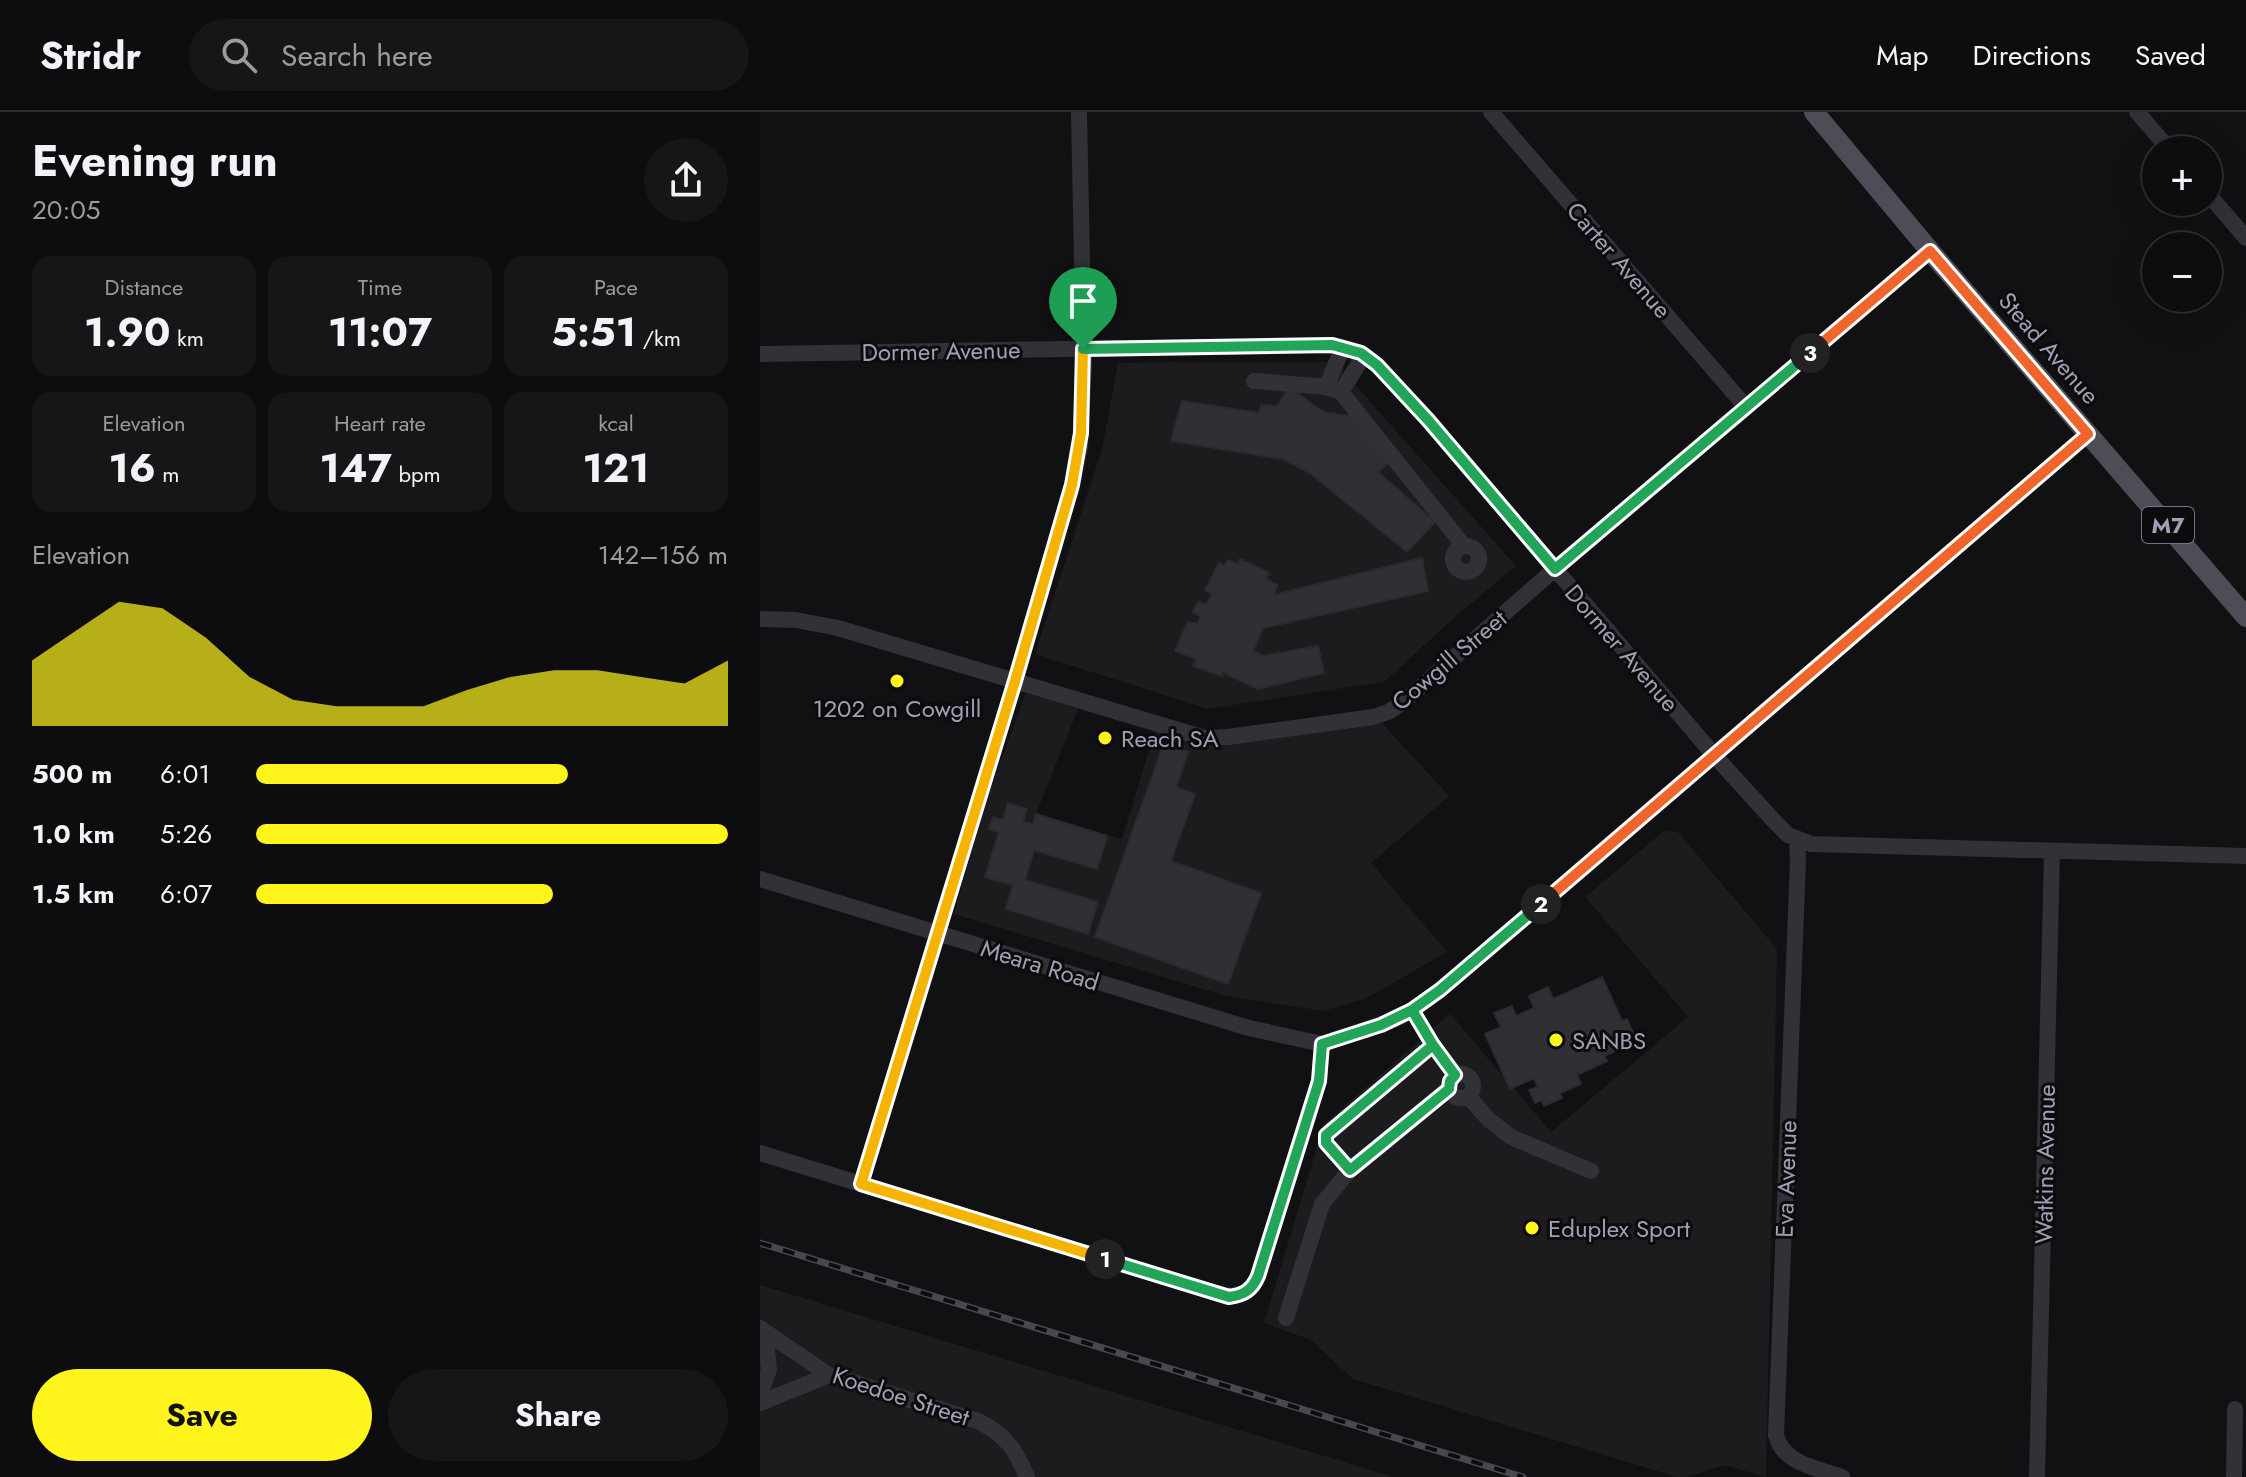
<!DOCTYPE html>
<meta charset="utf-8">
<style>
:root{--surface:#0d0c0e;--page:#161517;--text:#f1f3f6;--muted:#9a9b9e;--line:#2d2c2e;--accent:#fff41c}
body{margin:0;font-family:Jost,sans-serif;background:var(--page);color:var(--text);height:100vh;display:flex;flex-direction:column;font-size:30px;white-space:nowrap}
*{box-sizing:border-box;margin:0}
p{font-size:26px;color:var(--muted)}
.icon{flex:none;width:44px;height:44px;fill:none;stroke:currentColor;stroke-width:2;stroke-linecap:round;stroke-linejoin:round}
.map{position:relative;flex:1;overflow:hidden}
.side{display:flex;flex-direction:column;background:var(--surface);width:760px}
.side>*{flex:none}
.tools{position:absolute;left:1382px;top:24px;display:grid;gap:16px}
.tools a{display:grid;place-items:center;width:80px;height:80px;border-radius:50%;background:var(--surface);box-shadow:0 8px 32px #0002,0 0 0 2px var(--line);font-size:40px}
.pin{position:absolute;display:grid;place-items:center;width:68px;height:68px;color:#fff;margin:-82px -34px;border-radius:50% 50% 50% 0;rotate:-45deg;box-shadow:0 0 8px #0007}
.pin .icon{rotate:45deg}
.km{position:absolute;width:40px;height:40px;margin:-20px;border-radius:50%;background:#222;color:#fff;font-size:22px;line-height:40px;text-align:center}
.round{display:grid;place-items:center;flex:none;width:84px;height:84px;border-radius:42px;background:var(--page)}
.head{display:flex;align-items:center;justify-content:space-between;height:136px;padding:0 32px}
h1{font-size:44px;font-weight:700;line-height:60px}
.stats{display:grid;grid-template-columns:repeat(3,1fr);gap:12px;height:136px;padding:8px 32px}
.stats div{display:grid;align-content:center;border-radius:20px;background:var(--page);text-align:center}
.stats b{font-size:40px;font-weight:700}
.stats small{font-size:22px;font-weight:400}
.stats p{font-size:22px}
.chart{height:224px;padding:16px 32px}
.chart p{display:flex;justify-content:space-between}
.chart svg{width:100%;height:144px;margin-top:8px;fill:var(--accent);opacity:.7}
.cta{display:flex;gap:16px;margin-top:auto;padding:16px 32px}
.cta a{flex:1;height:92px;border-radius:48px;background:var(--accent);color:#111;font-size:32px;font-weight:700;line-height:92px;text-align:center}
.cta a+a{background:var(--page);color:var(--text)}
ul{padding:0 32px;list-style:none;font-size:26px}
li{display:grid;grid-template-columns:128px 96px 1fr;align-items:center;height:60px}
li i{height:20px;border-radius:10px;background:var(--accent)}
header{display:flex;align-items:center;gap:48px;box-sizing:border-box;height:112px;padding:0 40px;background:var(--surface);border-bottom:2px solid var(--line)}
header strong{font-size:38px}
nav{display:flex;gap:44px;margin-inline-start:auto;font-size:28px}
.search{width:560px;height:72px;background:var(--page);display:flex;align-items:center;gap:20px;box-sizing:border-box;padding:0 28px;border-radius:44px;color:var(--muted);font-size:30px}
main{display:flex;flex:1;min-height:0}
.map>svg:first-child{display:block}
.built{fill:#1c1c1f}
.building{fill:#303034;stroke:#2b2a2e;stroke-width:2}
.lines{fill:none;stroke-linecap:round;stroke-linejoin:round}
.minor{stroke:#323138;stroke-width:16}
.major{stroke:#4d4d57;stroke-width:20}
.rail-casing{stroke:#484851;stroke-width:7}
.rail{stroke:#0c0b0d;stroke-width:4;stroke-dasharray:12;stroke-linecap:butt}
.split-1-casing{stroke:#fff;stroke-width:16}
.split-2-casing{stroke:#fff;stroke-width:16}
.split-3-casing{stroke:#fff;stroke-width:16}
.split-4-casing{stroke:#fff;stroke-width:16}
.split-1{stroke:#f5b400;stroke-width:10}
.split-2{stroke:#22a559;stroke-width:10}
.split-3{stroke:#f0652b;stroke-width:10}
.split-4{stroke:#22a559;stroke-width:10}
.poi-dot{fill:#fff41c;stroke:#0c0b0d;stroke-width:3}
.labels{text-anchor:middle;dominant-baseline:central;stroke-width:6;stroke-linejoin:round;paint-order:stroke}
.shield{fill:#0c0b0d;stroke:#747383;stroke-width:2}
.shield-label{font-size:22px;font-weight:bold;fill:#a0a0b5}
.street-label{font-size:24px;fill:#a0a0b5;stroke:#0c0b0d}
.poi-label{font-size:24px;fill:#a0a0b5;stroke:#0c0b0d;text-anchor:start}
</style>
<header>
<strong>Stridr</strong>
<div class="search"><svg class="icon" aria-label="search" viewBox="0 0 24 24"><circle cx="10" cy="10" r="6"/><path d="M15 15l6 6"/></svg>Search here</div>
<nav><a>Map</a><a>Directions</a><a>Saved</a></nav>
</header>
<main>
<section class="side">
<div class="head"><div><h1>Evening run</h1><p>20:05</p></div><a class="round"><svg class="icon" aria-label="share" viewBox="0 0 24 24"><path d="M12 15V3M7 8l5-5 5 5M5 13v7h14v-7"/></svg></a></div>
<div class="stats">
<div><p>Distance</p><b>1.90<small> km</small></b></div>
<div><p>Time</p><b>11:07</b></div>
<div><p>Pace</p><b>5:51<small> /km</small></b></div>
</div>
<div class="stats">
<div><p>Elevation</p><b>16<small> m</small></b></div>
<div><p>Heart rate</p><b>147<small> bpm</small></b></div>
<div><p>kcal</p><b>121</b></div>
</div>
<div class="chart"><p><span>Elevation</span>142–156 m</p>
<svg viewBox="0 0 160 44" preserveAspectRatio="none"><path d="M0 44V24L10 15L20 6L30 8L40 17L50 29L60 36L70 38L80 38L90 38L100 33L110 29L120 27L130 27L140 29L150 31L160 24V44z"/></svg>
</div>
<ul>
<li><b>500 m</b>6:01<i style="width:66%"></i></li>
<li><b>1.0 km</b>5:26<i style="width:100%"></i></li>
<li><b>1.5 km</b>6:07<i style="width:63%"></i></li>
</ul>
<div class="cta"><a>Save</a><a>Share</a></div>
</section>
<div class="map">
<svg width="1486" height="1365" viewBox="0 0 1486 1365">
<rect width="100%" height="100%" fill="#111012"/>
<path class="built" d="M 416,250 L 575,250 L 756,454 L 696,504 L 624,570 L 448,597 L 275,542 L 342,337 L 358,251 Z
M 266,581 L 318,597 L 276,702 L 362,727 L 395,619 L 477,630 L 622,611 L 689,684 L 611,751 L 687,840 L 607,886 L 563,899 L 466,884 L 194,802 L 226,689 Z
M 905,718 L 918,720 L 1017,837 L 1006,1365 L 964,1353 L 927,1365 L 917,1365 L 593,1267 L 551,1228 L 504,1211 L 564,1012 L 690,902 L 791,1020 L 928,905 L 825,785 Z
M 0,1173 L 634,1365 L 0,1365 Z"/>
<path class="building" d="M 530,275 L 557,296 L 568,301 L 597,305 L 633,347 L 618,360 L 675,410 L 647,440 L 550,361 L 523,347 L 411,329 L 422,289 L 499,301 L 501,293 L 517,294 Z
M 662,446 L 668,479 L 503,516 L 493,539 L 503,544 L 558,534 L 564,561 L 498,577 L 462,560 L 462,564 L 433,554 L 436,547 L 415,539 L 428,510 L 437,512 L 441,505 L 433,500 L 438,490 L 447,492 L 452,482 L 445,478 L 459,451 L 465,454 L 467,448 L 478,452 L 480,447 L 509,461 L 506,467 L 517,473 L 514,483 Z
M 404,631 L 428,640 L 416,675 L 435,682 L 411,749 L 501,781 L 468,872 L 335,825 Z
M 248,691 L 267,697 L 263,710 L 273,712 L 276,702 L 347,724 L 337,757 L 274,738 L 265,768 L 338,790 L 328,822 L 246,797 L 253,773 L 225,765 L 239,720 L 229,717 L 233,705 L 243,708 Z
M 842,865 L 862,909 L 867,907 L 874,923 L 853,932 L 856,939 L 844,944 L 847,949 L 817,963 L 821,972 L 800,981 L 802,986 L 784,994 L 782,988 L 775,991 L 769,978 L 778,975 L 774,966 L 750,977 L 725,922 L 741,915 L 734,901 L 752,894 L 756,904 L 774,896 L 769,884 L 788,875 L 793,887 Z"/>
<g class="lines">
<path class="minor" d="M 731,0 L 986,295
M 1377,0 L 1410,38
M 1448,82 L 1486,126
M 0,242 L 557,233 L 578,234 L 601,241 L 617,253 L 668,308 L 954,643 L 1013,708 L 1028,723 L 1051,732 L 1486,744
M 494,269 L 566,275 L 581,280 L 704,434
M 566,275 L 583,235
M 581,280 L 604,243
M693 447a13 13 0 1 1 26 0a13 13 0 1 1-26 0Z
M 0,507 L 36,508 L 78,516 L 445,626 L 468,625 L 613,605 L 628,600 L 641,592 L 795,457 L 1170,139
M 1037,728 L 1038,748 L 1016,1323 C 1023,1352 1057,1356 1082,1365
M 0,767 L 489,916 L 562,932
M 652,898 L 673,933 L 695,963
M 673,933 L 566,1023 L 566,1031 L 590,1058 L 689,977
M689 974a12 12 0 1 1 24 0a12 12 0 1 1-24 0Z
M 708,984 L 728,1007 L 751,1025 L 831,1059
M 0,1041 L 459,1182 C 477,1187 490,1182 498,1164 L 559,969 L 562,932 L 636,907 L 652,898 L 680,878 L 1328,322
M 101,1072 L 255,569 L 312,373 L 320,335 L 324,252 L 319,0
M 526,1206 L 562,1092 L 590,1058
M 0,1216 L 69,1263 L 218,1309 C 246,1323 255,1337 267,1365
M 0,1281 L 9,1258 L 5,1220
M 0,1291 L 69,1263
M 1277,1365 L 1292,740
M 1474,1365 L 1475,1297"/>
<path class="major" d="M 1054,0 L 1170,139 L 1486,505"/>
<defs>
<path id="rail" d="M 0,1131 L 763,1365"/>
</defs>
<use href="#rail" class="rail-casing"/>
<use href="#rail" class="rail"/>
</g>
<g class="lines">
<defs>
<path id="split-1" d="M 323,237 L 321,321 L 312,373 L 255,569 L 101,1072 L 345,1147"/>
<path id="split-2" d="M 345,1147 L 469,1185 C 484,1183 492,1178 498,1164 L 559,969 L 562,932 L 621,913 L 652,898 L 673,933 L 695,963 L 690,969 L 689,977 L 590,1058 L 566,1031 L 566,1023 L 673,933 L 652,898 L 680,878 L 781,792"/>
<path id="split-3" d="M 781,792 L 1328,322 L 1170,139 L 1050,241"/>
<path id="split-4" d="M 323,237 L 572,233 L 601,241 L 617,253 L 668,308 L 795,457 L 1050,241"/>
</defs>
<use href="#split-1" class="split-1-casing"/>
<use href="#split-2" class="split-2-casing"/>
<use href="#split-3" class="split-3-casing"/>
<use href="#split-4" class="split-4-casing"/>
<use href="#split-1" class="split-1"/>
<use href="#split-2" class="split-2"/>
<use href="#split-3" class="split-3"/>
<use href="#split-4" class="split-4"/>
</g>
<g class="poi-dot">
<circle cx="137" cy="569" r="8"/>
<circle cx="345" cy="626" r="8"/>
<circle cx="796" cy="928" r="8"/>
<circle cx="772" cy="1116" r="8"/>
</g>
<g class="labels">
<rect class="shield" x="1382" y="395" width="52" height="36" rx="6"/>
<g class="shield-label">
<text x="1408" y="413">M7</text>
</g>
<g class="street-label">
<text transform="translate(859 148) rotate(49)">Carter Avenue</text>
<text transform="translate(1289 236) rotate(49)">Stead Avenue</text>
<text transform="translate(181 239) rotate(-1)">Dormer Avenue</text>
<text transform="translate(862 536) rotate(49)">Dormer Avenue</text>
<text transform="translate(689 548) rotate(-40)">Cowgill Street</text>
<text transform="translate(280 853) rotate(17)">Meara Road</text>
<text transform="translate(1285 1052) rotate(-89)">Watkins Avenue</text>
<text transform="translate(1026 1067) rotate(-88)">Eva Avenue</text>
<text transform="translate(141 1284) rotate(18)">Koedoe Street</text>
</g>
<g class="poi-label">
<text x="137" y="596" text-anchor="middle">1202 on Cowgill</text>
<text x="361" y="626">Reach SA</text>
<text x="812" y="928">SANBS</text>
<text x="788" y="1116">Eduplex Sport</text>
</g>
</g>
</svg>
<div class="tools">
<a>+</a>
<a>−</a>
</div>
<div class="pin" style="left:323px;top:237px;background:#1e9e55"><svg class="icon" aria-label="arrive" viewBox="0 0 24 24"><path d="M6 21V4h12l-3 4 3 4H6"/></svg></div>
<b class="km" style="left:345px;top:1147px">1</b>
<b class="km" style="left:781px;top:792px">2</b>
<b class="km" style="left:1050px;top:241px">3</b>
</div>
</main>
